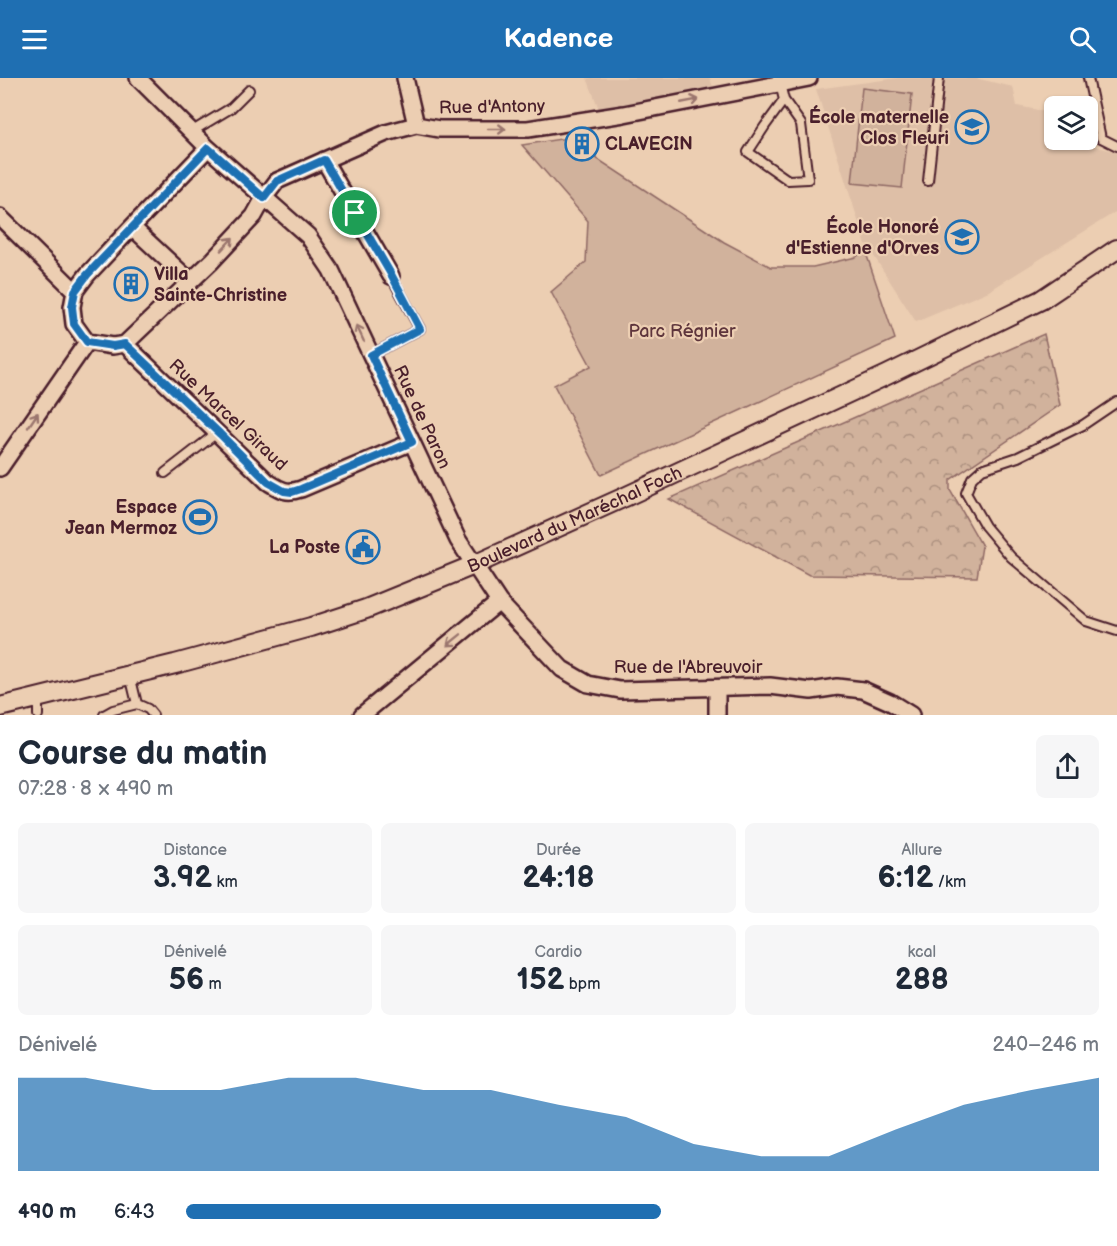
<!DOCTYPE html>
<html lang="fr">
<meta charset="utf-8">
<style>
:root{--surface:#fff;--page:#f6f6f7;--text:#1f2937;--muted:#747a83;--accent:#1f6fb2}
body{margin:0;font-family:"Balsamiq Sans",sans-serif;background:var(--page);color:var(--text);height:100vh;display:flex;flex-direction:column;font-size:22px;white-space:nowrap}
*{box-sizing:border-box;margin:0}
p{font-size:20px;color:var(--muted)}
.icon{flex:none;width:33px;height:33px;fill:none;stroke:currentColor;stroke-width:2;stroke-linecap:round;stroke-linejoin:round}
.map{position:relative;height:637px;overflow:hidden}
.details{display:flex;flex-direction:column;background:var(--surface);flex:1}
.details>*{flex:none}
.fabs{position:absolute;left:1044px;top:18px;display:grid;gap:12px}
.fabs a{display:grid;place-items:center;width:54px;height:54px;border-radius:9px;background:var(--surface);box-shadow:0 2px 4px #0004;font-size:30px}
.pin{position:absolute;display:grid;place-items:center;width:51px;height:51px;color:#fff;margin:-26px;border:3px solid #fff;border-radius:50%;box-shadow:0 2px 6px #0007}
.round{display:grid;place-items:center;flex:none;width:63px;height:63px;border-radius:9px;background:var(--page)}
.overview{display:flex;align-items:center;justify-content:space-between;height:102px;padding:0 18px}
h1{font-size:33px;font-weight:700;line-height:45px}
.figures{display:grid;grid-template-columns:repeat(3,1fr);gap:9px;height:102px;padding:6px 18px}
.figures div{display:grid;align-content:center;border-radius:9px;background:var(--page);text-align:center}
.figures b{font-size:30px;font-weight:700}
.figures small{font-size:16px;font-weight:400}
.figures p{font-size:16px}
.chart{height:168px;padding:12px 18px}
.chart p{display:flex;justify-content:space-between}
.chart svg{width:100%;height:108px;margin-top:6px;fill:var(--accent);opacity:.7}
ul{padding:0 18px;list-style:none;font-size:20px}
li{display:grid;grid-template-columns:96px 72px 1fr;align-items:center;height:45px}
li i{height:15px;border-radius:8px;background:var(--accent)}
header{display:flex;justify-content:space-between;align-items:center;height:78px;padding:0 18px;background:var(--accent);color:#fff;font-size:27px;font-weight:700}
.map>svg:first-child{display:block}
.built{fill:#debfa7}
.forest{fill:url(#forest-crowns);stroke:#8e6864;stroke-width:1.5}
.park{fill:#d1b29c;stroke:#8e6864;stroke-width:1.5}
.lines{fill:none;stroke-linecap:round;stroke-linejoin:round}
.service-casing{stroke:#4a1f2b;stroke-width:12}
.minor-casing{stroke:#4a1f2b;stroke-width:20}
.tertiary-casing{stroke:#4a1f2b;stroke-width:22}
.service{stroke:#ecceb2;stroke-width:8}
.minor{stroke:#ecceb2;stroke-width:15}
.tertiary{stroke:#ecceb2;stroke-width:18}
.oneway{stroke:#9b766e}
.route-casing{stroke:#fff;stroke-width:12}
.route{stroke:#1f6fb2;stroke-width:8}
.labels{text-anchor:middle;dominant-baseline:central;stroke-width:4.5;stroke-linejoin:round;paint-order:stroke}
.street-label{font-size:18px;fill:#4a1f2b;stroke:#ecceb2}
.poi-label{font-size:18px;font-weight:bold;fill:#4a1f2b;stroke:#ecceb2;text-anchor:end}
.park-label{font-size:18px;fill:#5e353c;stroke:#ecceb2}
</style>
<header><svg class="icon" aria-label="menu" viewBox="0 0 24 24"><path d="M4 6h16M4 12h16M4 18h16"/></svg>Kadence<svg class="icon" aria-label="search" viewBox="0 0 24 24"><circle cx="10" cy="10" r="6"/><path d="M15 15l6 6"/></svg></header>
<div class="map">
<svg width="1117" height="637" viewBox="0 0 1117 637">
<defs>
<pattern id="forest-crowns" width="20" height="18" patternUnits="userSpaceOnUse" patternTransform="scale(1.5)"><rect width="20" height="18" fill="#d1b29c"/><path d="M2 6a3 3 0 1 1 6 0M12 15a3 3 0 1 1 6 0" fill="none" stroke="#ac907f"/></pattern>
</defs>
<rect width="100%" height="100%" fill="#ecceb2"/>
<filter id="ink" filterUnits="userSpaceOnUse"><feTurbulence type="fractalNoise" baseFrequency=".0167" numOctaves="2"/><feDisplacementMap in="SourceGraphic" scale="12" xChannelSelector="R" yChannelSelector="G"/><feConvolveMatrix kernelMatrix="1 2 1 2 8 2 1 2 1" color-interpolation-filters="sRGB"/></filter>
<g filter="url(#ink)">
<path class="built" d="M 587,0 L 710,0 L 713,10 L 599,31 Z
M 898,0 L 975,0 L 1013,9 L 1017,28 L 1054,35 L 1054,62 L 1088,62 L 1088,48 L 1090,67 L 1117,74 L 1117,133 L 989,213 L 916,244 L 865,164 L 816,11 Z"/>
<path class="forest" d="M 1044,256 L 1060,327 L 950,402 L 950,412 L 982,468 L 977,499 L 809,497 L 669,421 Z"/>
<path class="park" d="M 862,10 L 912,16 L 902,110 L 852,105 Z
M 593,56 L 596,80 L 724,164 L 771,189 L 813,189 L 856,179 L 865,172 L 895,261 L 601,397 L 554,307 L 591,288 L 551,214 L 586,184 L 588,143 L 522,67 Z"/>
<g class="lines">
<defs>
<path id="service" d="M 1088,0 L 1101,60 L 1117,68
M 780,6 L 784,22 L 801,46 L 808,101 L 788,102 L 748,74 L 765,48 L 784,22
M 191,54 L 231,30 L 249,12
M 928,103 L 939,0
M 371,277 L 420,251 L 391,198
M 1117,324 L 1083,347 L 1018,379 L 982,391 L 972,400 L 966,415 L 985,448 L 1011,479 L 1086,543 L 1117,553
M 165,395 L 218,354
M 130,597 L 137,626 L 148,631 L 153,637
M 38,620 L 38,637
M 104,637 L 113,632 L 137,626"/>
<path id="minor" d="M 138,0 L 208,70 L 308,158 L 331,192 L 458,462 L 499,524 L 562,591 L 588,606 L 620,612 L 770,608 L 811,613 L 837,609 L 863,612 L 890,624 L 911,637
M 405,0 L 416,47
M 208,70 L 132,149 L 87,197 L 75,213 L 72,229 L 74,246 L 87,264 L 113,268 L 125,266 L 212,183 L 254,138 L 264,120 L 277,103 L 386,55 L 416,47 L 439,51 L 528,51 L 624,36 L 809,0
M 324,82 L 391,198
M 0,139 L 75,213
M 132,149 L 190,203
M 125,266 L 268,404 C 281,412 286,416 301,411 L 412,364
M 0,390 L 87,264
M 362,637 L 499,524
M 717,637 L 717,610"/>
<g id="tertiary">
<path id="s1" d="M 0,629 L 175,586 L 311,549 L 366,531 L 474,487 L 627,418 L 887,297 L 1041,222 L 1117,171"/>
</g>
</defs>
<use href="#service" class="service-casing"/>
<use href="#minor" class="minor-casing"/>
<use href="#tertiary" class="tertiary-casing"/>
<use href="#service" class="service"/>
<use href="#minor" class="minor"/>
<use href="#tertiary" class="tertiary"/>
</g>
<defs><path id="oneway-shaft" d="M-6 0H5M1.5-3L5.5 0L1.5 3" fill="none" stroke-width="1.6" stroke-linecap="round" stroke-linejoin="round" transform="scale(1.5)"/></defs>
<g class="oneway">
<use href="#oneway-shaft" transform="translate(690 23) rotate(-11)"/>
<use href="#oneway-shaft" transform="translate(497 51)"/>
<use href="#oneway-shaft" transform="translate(227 166) rotate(-47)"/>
<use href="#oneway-shaft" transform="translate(360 255) rotate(-115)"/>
<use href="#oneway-shaft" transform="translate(33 342) rotate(-56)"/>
<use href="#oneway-shaft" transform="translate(454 562) rotate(141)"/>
</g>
</g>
<g class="lines" filter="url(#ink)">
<defs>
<path id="route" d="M 208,70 L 264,120 L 277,103 L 324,82 L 392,198 L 420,251 L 371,277 L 412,364 L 301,411 L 292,414 L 284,413 L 268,404 L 220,356 L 125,266 L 113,268 L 87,264 L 74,246 L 72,229 L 75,213 L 87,197 Z"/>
</defs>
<use href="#route" class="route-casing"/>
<use href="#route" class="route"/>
</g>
<defs>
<symbol id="school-ring" viewBox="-11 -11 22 22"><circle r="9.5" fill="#ecceb2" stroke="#1f6fb2" stroke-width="1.5"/><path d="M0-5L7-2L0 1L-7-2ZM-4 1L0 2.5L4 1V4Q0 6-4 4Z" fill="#1f6fb2"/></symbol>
<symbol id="building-ring" viewBox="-11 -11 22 22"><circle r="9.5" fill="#ecceb2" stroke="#1f6fb2" stroke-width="1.5"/><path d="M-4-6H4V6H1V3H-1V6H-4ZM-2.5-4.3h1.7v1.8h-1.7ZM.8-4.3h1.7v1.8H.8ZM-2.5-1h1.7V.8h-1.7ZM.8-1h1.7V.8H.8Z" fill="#1f6fb2"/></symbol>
<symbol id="stadium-ring" viewBox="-11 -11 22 22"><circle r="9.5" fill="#ecceb2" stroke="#1f6fb2" stroke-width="1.5"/><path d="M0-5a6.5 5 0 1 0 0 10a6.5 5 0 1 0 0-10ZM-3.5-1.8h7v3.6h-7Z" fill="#1f6fb2"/></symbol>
<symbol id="civic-ring" viewBox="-11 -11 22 22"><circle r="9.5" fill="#ecceb2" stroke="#1f6fb2" stroke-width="1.5"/><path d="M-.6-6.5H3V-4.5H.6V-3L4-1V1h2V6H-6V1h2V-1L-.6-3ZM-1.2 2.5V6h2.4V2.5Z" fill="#1f6fb2"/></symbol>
</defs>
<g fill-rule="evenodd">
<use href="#school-ring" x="953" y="30" width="38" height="38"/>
<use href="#building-ring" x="563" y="47" width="38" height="38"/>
<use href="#school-ring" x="943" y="140" width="38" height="38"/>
<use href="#building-ring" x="112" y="187" width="38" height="38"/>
<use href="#stadium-ring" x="181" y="420" width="38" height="38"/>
<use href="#civic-ring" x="344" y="450" width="38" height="38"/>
</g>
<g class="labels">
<g class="street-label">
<text transform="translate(492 29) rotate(-1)">Rue d'Antony</text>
<text transform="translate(228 337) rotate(43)">Rue Marcel Giraud</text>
<text transform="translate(422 339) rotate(65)">Rue de Paron</text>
<text stroke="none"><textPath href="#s1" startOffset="606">Boulevard du Maréchal Foch</textPath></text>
<text x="688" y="589">Rue de l'Abreuvoir</text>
</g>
<g class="poi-label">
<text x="949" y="39">École maternelle<tspan x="949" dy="21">Clos Fleuri</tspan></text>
<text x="605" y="66" text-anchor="start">CLAVECIN</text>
<text x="939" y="149">École Honoré<tspan x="939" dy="21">d'Estienne d'Orves</tspan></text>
<text x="154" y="196" text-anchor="start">Villa<tspan x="154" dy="21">Sainte-Christine</tspan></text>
<text x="177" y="429">Espace<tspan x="177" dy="21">Jean Mermoz</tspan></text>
<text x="340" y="469">La Poste</text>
</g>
<g class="park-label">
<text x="682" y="253">Parc Régnier</text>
</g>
</g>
</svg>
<div class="fabs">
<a><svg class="icon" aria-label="layers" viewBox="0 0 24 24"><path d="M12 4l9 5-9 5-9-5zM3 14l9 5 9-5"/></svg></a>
</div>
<div class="pin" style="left:355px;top:135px;background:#1e9e55"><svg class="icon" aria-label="arrive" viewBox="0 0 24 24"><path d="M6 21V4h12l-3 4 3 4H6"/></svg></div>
</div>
<section class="details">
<div class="overview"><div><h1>Course du matin</h1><p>07:28 · 8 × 490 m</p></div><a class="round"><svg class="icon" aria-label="share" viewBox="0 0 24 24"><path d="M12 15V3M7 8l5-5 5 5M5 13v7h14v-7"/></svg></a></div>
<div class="figures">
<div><p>Distance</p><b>3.92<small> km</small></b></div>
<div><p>Durée</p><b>24:18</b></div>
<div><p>Allure</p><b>6:12<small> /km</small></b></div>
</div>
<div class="figures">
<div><p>Dénivelé</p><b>56<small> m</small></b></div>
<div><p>Cardio</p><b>152<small> bpm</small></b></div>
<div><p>kcal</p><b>288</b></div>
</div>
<div class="chart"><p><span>Dénivelé</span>240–246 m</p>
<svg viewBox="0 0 160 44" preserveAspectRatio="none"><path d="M0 44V6L10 6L20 11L30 11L40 6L50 6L60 11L70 11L80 17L90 22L100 33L110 38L120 38L130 27L140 17L150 11L160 6V44z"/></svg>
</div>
<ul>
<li><b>490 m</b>6:43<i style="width:52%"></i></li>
</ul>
</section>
